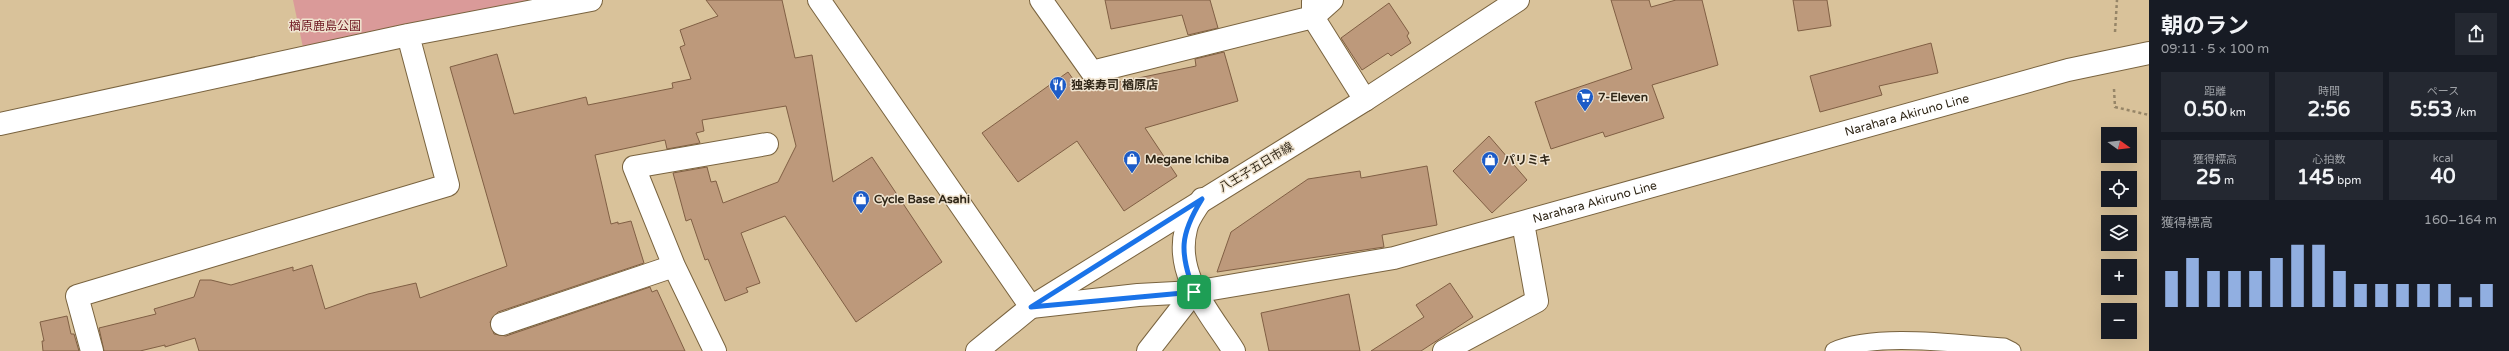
<!DOCTYPE html>
<html lang="ja">
<meta charset="utf-8">
<style>
:root{--surface:#171b24;--page:#242831;--text:#f1f3f6;--muted:#9ea1a6;--accent:#91afe1}
body{margin:0;font-family:"Varela Round","Noto Sans JP",sans-serif;background:var(--page);color:var(--text);height:100vh;display:flex;flex-direction:column;font-size:15px;white-space:nowrap}
*{box-sizing:border-box;margin:0}
p{font-size:13px;color:var(--muted)}
.icon{flex:none;width:22px;height:22px;fill:none;stroke:currentColor;stroke-width:2;stroke-linecap:round;stroke-linejoin:round}
.map{position:relative;flex:1;overflow:hidden}
.panel{display:flex;flex-direction:column;background:var(--surface);width:360px}
.panel>*{flex:none}
.needle{width:26px;rotate:105deg}
.fabs{position:absolute;left:2101px;top:127px;display:grid;gap:8px}
.fabs a{display:grid;place-items:center;width:36px;height:36px;border-radius:0px;background:var(--surface);box-shadow:0 4px 16px #0002;font-size:20px}
.pin{position:absolute;display:grid;place-items:center;width:34px;height:34px;color:#fff;margin:-17px;border-radius:8px;box-shadow:0 2px 6px #0006}
.round{display:grid;place-items:center;flex:none;width:42px;height:42px;border-radius:0px;background:var(--page)}
.overview{display:flex;align-items:center;justify-content:space-between;height:68px;padding:0 12px}
h1{font-size:22px;font-weight:700;line-height:30px}
.metrics{display:grid;grid-template-columns:repeat(3,1fr);gap:6px;height:68px;padding:4px 12px}
.metrics div{display:grid;align-content:center;border-radius:0px;background:var(--page);text-align:center}
.metrics b{font-size:20px;font-weight:700}
.metrics small{font-size:11px;font-weight:400}
.metrics p{font-size:11px}
.chart{height:112px;padding:8px 12px}
.chart p{display:flex;justify-content:space-between}
.chart svg{width:100%;height:72px;margin-top:4px;stroke:var(--accent);stroke-width:6}
main{display:flex;flex:1;min-height:0}
.map>svg:first-child{display:block}
.green{fill:#da9a99}
.building{fill:#bd997b;stroke:#805f44}
.lines{fill:none;stroke-linecap:round;stroke-linejoin:round}
.service-casing{stroke:#79633f;stroke-width:19}
.minor-casing{stroke:#79633f;stroke-width:24}
.tertiary-casing{stroke:#79633f;stroke-width:24}
.secondary-casing{stroke:#79633f;stroke-width:24}
.primary-casing{stroke:#79633f;stroke-width:24}
.path{stroke:#968567;stroke-width:2.5;stroke-dasharray:3 3;stroke-linecap:butt}
.service{stroke:#fff;stroke-width:17}
.minor{stroke:#fff;stroke-width:22}
.tertiary{stroke:#fff;stroke-width:22}
.secondary{stroke:#fff;stroke-width:22}
.primary{stroke:#fff;stroke-width:22}
.route-casing{stroke:#fff;stroke-width:8}
.route{stroke:#1a73e8;stroke-width:5}
.labels{text-anchor:middle;dominant-baseline:central;stroke-width:3;stroke-linejoin:round;paint-order:stroke}
.park-label{font-size:12px;fill:#6e1821;stroke:#f0e4d0}
.poi-label{font-size:12px;font-weight:bold;fill:#302718;stroke:#f0e4d0;text-anchor:start}
.street-label{font-size:12px;fill:#302718;stroke:#f0e4d0}
</style>
<main>
<div class="map">
<svg width="2149" height="351" viewBox="0 0 2149 351">
<rect width="100%" height="100%" fill="#d9c29a"/>
<path class="green" d="M 293,0 L 546,0 L 305,57 Z"/>
<path class="building" d="M 706,0 L 782,0 L 795,58 L 812,55 L 833,182 L 872,157 L 942,262 L 856,322 L 785,216 L 741,233 L 760,283 L 746,288 L 748,292 L 725,301 L 708,259 L 705,260 L 691,219 L 686,221 L 673,173 L 707,167 L 711,182 L 716,181 L 723,203 L 778,182 L 796,146 L 786,106 L 702,120 L 704,131 L 696,133 L 700,143 L 667,149 L 665,140 L 595,155 L 611,224 L 618,222 L 618,224 L 631,221 L 644,263 L 498,312 L 490,322 L 494,334 L 506,336 L 650,287 L 652,292 L 657,290 L 685,351 L 199,351 L 195,338 L 165,347 L 165,345 L 140,351 L 104,351 L 99,328 L 156,314 L 154,309 L 194,297 L 200,280 L 211,280 L 231,285 L 293,267 L 293,271 L 312,265 L 325,309 L 368,294 L 416,283 L 420,298 L 507,266 L 450,67 L 497,54 L 514,114 L 586,97 L 588,105 L 673,88 L 672,83 L 691,79 L 680,47 L 685,45 L 680,30 L 718,16 Z
M 1105,0 L 1210,0 L 1218,28 L 1188,35 L 1182,15 L 1111,29 Z
M 1611,0 L 1649,0 L 1651,7 L 1676,0 L 1702,0 L 1718,65 L 1652,85 L 1664,118 L 1605,137 L 1603,132 L 1551,149 L 1535,102 L 1632,69 Z
M 1793,0 L 1827,0 L 1831,26 L 1798,31 Z
M 1389,3 L 1409,33 L 1407,36 L 1411,43 L 1391,56 L 1388,53 L 1362,70 L 1341,38 Z
M 1931,43 L 1938,73 L 1879,86 L 1882,95 L 1820,112 L 1810,76 Z
M 1224,52 L 1238,101 L 1145,128 L 1177,176 L 1124,211 L 1077,141 L 1018,182 L 982,133 L 1068,72 L 1081,90 L 1196,66 L 1195,59 Z
M 1489,136 L 1527,180 L 1492,213 L 1453,171 Z
M 1427,166 L 1437,225 L 1382,235 L 1384,247 L 1217,272 L 1231,232 L 1308,179 L 1360,171 L 1361,178 Z
M 1450,283 L 1473,317 L 1421,351 L 1371,351 L 1424,317 L 1416,305 Z
M 1349,294 L 1360,351 L 1269,351 L 1261,313 Z
M 67,316 L 71,334 L 74,334 L 79,351 L 43,351 L 42,341 L 44,341 L 40,322 Z"/>
<g class="lines">
<defs>
<path id="service" d="M 1834,351 C 1874,332 1959,344 2004,347 L 2012,351"/>
<path id="minor" d="M 1041,0 L 1092,72 L 1313,17 L 1332,0
M 1313,2 L 1313,17 L 1365,100
M 0,124 L 408,35 L 591,0
M 1202,199 C 1197,208 1188,218 1186,229 C 1174,276 1211,314 1234,351
M 502,324 L 674,266
M 92,351 L 77,296 L 448,185 L 408,35
M 715,351 L 674,266 L 634,167 L 767,144
M 1148,351 L 1194,292
M 1444,351 L 1537,301 L 1523,223"/>
<path id="tertiary" d="M 819,0 L 1031,307"/>
<g id="secondary">
<path id="s1" d="M 1031,307 L 1138,295 L 1194,292 L 1394,258 L 2068,70 L 2149,53"/>
</g>
<path id="primary" d="M 977,351 L 1031,307 L 1365,100 L 1518,0"/>
</defs>
<use href="#service" class="service-casing"/>
<use href="#minor" class="minor-casing"/>
<use href="#tertiary" class="tertiary-casing"/>
<use href="#secondary" class="secondary-casing"/>
<use href="#primary" class="primary-casing"/>
<path class="path" d="M 2115,32 L 2117,0
M 2114,89 L 2115,107 L 2149,115"/>
<use href="#service" class="service"/>
<use href="#minor" class="minor"/>
<use href="#tertiary" class="tertiary"/>
<use href="#secondary" class="secondary"/>
<use href="#primary" class="primary"/>
</g>
<g class="lines">
<defs>
<path id="route" d="M 1202,199 C 1179,236 1180,251 1194,292 L 1031,307 Z"/>
</defs>
<use href="#route" class="route-casing"/>
<use href="#route" class="route"/>
</g>
<defs>
<symbol id="restaurant-pin" viewBox="-11 -11 22 30"><path d="M0 17L-7.5 6A9.5 9.5 0 1 1 7.5 6Z" fill="#1c5bc7" stroke="#f0e4d0"/><path d="M-5-6h1v4h1v-4h1v4h1v-4h1v5L-1.5 .5V6h-2V.5L-5-1ZM5-6V6H3V1.5H1.5Q1.5-4 5-6Z" fill="#fff"/></symbol>
<symbol id="supermarket-pin" viewBox="-11 -11 22 30"><path d="M0 17L-7.5 6A9.5 9.5 0 1 1 7.5 6Z" fill="#1c5bc7" stroke="#f0e4d0"/><path d="M-6-5.5h2.5l.6 2H6L4.5 2H-2.5L-4.4-4H-6ZM-1.5 3.2a1.3 1.3 0 1 0 .1 0ZM3 3.2a1.3 1.3 0 1 0 .1 0Z" fill="#fff"/></symbol>
<symbol id="shop-pin" viewBox="-11 -11 22 30"><path d="M0 17L-7.5 6A9.5 9.5 0 1 1 7.5 6Z" fill="#1c5bc7" stroke="#f0e4d0"/><path d="M-5-2.5h2.3a2.7 3.5 0 0 1 5.4 0H5L5.5 6h-11ZM-1.5-2.5h3a1.5 2.3 0 0 0-3 0Z" fill="#fff"/></symbol>
</defs>
<g fill-rule="evenodd">
<use href="#restaurant-pin" x="1048" y="75" width="20" height="27"/>
<use href="#supermarket-pin" x="1575" y="87" width="20" height="27"/>
<use href="#shop-pin" x="1122" y="149" width="20" height="27"/>
<use href="#shop-pin" x="1480" y="150" width="20" height="27"/>
<use href="#shop-pin" x="851" y="189" width="20" height="27"/>
</g>
<g class="labels">
<g class="park-label">
<text x="325" y="26">楢原鹿島公園</text>
</g>
<g class="poi-label">
<text x="1071" y="85">独楽寿司 楢原店</text>
<text x="1598" y="97">7-Eleven</text>
<text x="1145" y="159">Megane Ichiba</text>
<text x="1503" y="160">パリミキ</text>
<text x="874" y="199">Cycle Base Asahi</text>
</g>
<g class="street-label">
<text stroke="none"><textPath href="#s1" startOffset="899">Narahara Akiruno Line</textPath></text>
<text transform="translate(1256 167) rotate(-31)">八王子五日市線</text>
<text stroke="none"><textPath href="#s1" startOffset="575">Narahara Akiruno Line</textPath></text>
</g>
</g>
</svg>
<div class="fabs">
<a><svg class="needle" viewBox="-14 -14 28 28"><path d="M0-13l5 13h-10z" fill="#e53935"/><path d="M0 13l5-13h-10z" fill="#9ea1a6"/></svg></a>
<a><svg class="icon" aria-label="locate" viewBox="0 0 24 24"><circle cx="12" cy="12" r="6"/><path d="M12 2v4M12 18v4M2 12h4M18 12h4"/></svg></a>
<a><svg class="icon" aria-label="layers" viewBox="0 0 24 24"><path d="M12 4l9 5-9 5-9-5zM3 14l9 5 9-5"/></svg></a>
<a>+</a>
<a>−</a>
</div>
<div class="pin" style="left:1194px;top:292px;background:#1e9e55"><svg class="icon" aria-label="arrive" viewBox="0 0 24 24"><path d="M6 21V4h12l-3 4 3 4H6"/></svg></div>
</div>
<section class="panel">
<div class="overview"><div><h1>朝のラン</h1><p>09:11 · 5 × 100 m</p></div><a class="round"><svg class="icon" aria-label="share" viewBox="0 0 24 24"><path d="M12 15V3M7 8l5-5 5 5M5 13v7h14v-7"/></svg></a></div>
<div class="metrics">
<div><p>距離</p><b>0.50<small> km</small></b></div>
<div><p>時間</p><b>2:56</b></div>
<div><p>ペース</p><b>5:53<small> /km</small></b></div>
</div>
<div class="metrics">
<div><p>獲得標高</p><b>25<small> m</small></b></div>
<div><p>心拍数</p><b>145<small> bpm</small></b></div>
<div><p>kcal</p><b>40</b></div>
</div>
<div class="chart"><p><span>獲得標高</span>160–164 m</p>
<svg viewBox="0 0 160 44" preserveAspectRatio="none"><path d="M5 44V22M15 44V14M25 44V22M35 44V22M45 44V22M55 44V14M65 44V6M75 44V6M85 44V22M95 44V30M105 44V30M115 44V30M125 44V30M135 44V30M145 44V38M155 44V30"/></svg>
</div>
</section>
</main>
